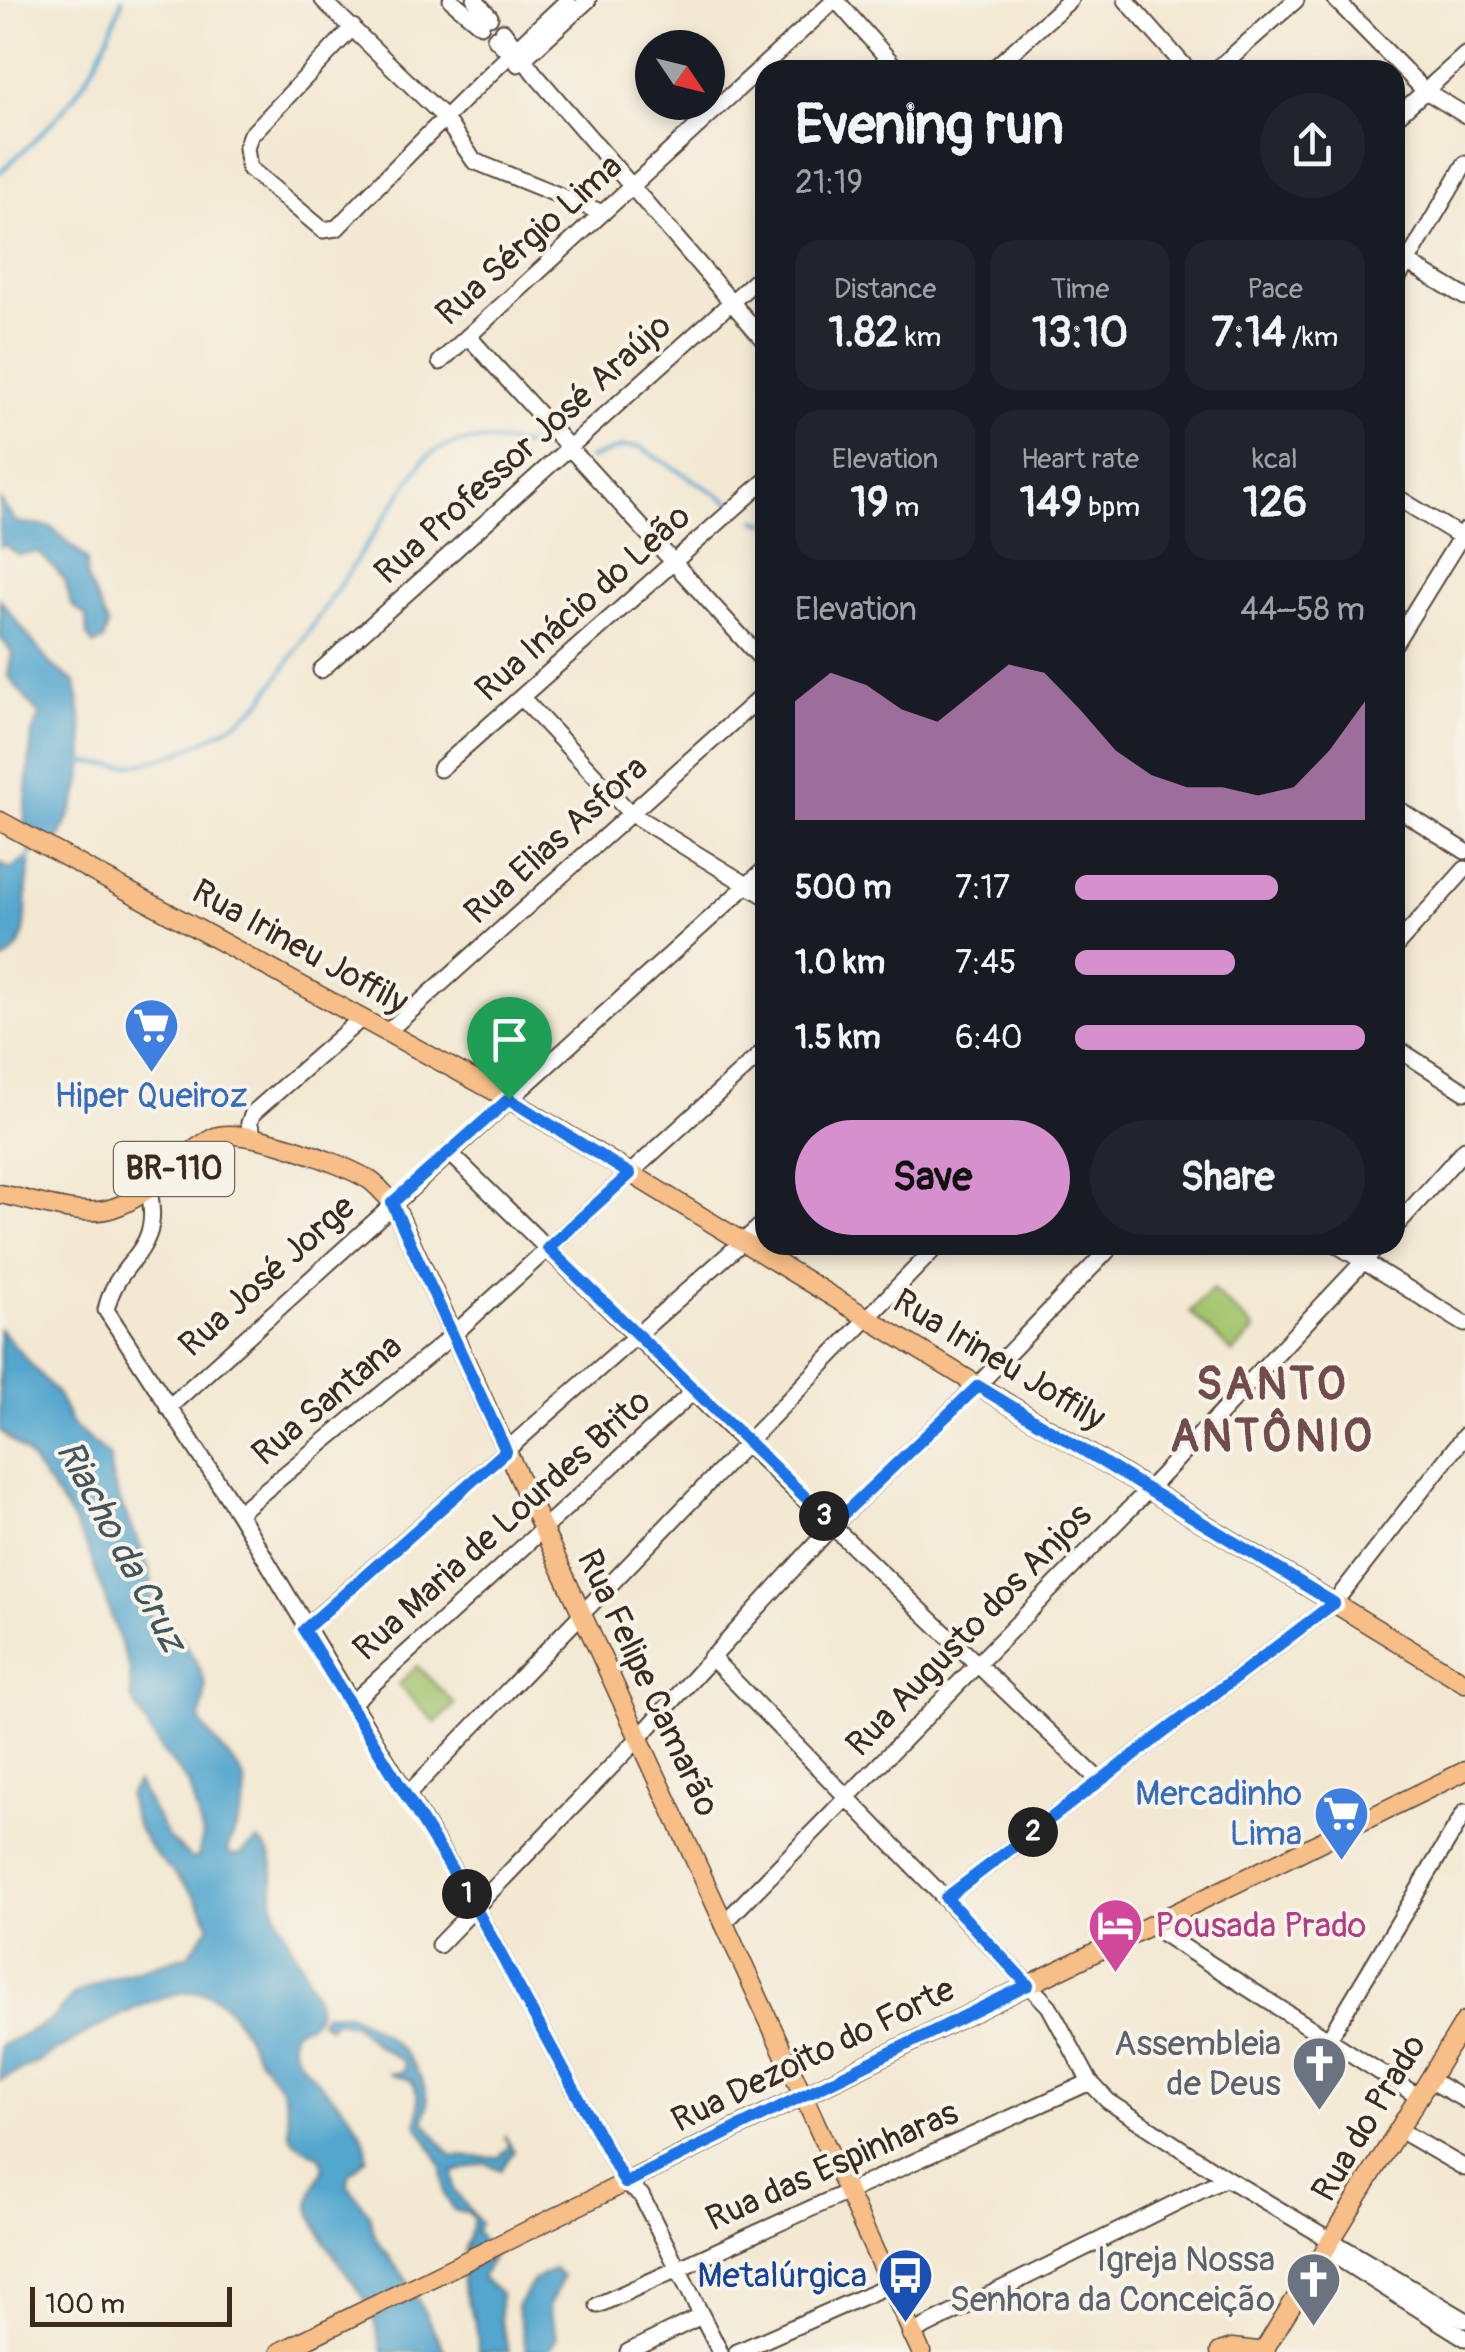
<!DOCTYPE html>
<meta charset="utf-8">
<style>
:root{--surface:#171b24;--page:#20242c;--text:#f1f3f6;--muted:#9ea1a6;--accent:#d690ce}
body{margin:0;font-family:Pangolin,sans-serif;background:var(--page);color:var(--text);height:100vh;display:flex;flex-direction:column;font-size:38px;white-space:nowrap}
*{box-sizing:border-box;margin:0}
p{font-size:32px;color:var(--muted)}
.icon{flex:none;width:55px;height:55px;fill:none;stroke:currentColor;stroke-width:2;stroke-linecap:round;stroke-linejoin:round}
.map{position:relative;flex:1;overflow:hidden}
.sheet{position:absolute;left:755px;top:60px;width:650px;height:1195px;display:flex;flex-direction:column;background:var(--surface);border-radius:30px;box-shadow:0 5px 15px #0003}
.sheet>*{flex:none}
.needle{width:65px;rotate:125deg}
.controls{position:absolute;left:635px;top:30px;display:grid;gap:20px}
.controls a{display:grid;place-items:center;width:90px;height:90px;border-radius:50%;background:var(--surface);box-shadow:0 5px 15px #0003;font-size:50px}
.scale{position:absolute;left:30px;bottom:25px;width:202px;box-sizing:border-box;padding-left:10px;border:5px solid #3b2a1e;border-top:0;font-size:28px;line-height:35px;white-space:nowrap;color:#3b2a1e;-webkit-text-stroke:8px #f7f3e8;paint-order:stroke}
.pin{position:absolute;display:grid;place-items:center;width:85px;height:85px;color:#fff;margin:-102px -42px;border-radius:50% 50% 50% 0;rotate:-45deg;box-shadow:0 0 10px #0007}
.pin .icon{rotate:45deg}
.km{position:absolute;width:50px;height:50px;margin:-25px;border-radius:50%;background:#222;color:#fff;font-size:28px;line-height:50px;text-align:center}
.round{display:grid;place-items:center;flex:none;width:105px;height:105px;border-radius:52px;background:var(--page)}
.head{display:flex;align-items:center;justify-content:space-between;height:170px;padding:0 40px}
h1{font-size:55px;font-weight:700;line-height:75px}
.stats{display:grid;grid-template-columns:repeat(3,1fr);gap:15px;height:170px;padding:10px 40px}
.stats div{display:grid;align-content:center;border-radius:25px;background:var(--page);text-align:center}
.stats b{font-size:42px;font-weight:700}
.stats small{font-size:28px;font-weight:400}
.stats p{font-size:28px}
.chart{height:280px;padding:20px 40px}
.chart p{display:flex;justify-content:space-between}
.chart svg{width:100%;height:180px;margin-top:10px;fill:var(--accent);opacity:.7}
.primary-button{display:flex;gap:20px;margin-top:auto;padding:20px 40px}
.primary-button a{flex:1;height:115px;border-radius:60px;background:var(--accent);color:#111;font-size:40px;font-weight:700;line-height:115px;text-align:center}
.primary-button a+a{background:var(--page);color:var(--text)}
ul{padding:0 40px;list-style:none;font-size:32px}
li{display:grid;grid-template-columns:160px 120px 1fr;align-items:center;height:75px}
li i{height:25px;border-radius:12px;background:var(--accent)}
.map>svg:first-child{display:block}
.green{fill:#a3c56d;stroke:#6f7846;stroke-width:2.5}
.water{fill:#53a6ce;stroke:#476876;stroke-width:2.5}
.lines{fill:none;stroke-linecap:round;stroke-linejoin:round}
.stream{stroke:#53a6ce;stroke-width:4}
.minor-casing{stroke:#574639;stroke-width:19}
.major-casing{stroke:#574639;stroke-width:21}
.minor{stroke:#fff;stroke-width:15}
.major{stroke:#f7be87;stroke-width:18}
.route-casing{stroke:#fff;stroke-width:20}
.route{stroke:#1a73e8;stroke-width:12}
.labels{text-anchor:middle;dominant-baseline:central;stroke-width:8;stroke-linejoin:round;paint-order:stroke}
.shield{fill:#f7f3e8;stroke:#73665b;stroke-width:2.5}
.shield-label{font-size:32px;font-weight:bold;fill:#3b2a1e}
.street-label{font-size:35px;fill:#3b2a1e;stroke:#f7f3e8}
.shop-label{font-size:35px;fill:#366cbe;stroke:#f7f3e8}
.hotel-label{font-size:35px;fill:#b23c85;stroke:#f7f3e8;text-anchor:start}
.worship-label{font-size:35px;fill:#5b616d;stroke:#f7f3e8;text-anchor:end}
.transit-label{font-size:35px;fill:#164399;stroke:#f7f3e8;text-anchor:end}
.water-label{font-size:38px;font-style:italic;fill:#43555c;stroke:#f7f3e8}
.district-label{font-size:45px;font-weight:bold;letter-spacing:2.5px;fill:#724c4d;stroke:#f7f3e8}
</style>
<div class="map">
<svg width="1465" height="2352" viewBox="0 0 1465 2352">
<rect width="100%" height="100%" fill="#f7f3e8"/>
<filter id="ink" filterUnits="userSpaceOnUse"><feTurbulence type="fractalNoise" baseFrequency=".01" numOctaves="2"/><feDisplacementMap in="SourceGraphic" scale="20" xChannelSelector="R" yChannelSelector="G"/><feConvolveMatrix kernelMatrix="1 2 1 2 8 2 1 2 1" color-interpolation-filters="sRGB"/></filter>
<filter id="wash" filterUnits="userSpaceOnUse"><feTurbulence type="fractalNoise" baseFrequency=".0048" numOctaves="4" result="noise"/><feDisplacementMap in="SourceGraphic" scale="40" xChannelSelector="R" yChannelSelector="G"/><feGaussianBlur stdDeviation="2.25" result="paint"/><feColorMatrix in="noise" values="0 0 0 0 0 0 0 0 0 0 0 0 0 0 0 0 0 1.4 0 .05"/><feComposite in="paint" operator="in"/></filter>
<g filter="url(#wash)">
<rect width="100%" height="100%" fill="#f3e8d2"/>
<path class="green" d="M 1212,1289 L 1255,1330 L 1233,1353 L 1190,1312 Z
M 417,1666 L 455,1704 L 436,1723 L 398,1685 Z"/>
<path class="water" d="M 0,500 L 16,522 L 51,527 L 87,560 L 86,576 L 108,625 L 103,641 L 93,645 L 87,635 L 86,616 L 71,605 L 65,580 L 39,552 L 18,555 L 4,544 L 0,547 Z
M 0,599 L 49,663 L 76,683 C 87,755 91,776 57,843 L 24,825 L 32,733 L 40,716 L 8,676 L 12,652 L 0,637 Z
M 23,861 L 30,861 C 31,870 28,876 27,885 C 25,913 32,947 0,962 L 0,863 L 10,869 Z
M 0,1329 L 58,1395 L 72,1425 L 110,1457 C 106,1501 167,1565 149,1613 L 158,1627 L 180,1636 L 200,1669 L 206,1687 L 200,1721 C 240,1781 264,1767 228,1847 L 229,1854 L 240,1855 L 257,1841 C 282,1855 269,1882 274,1905 C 280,1931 322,1994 318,2012 C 316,2023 303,2026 294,2029 C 276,2068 369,2105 367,2157 L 349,2175 L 348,2185 L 369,2214 L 376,2239 L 411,2286 L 370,2308 C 356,2282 312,2234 310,2204 C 310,2189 320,2180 324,2166 L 319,2156 C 273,2135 297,2128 282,2090 C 276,2078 263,2065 255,2053 C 244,2033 231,2002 208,1994 C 160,1977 48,2062 0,2080 L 0,2046 L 51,2020 L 72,1996 L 104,1980 L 188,1955 L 210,1926 C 192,1871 141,1866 128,1796 L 137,1783 L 169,1839 L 192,1859 L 198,1857 L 203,1835 L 188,1783 L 161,1750 L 131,1698 L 130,1670 L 89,1552 L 69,1514 L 27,1454 L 0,1431 Z
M 348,2013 C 384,2031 418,2056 427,2098 C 429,2104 425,2114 424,2121 L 451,2156 L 499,2158 L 509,2146 L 504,2135 L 514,2151 L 501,2170 L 485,2163 L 453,2172 L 454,2190 L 480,2223 L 476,2232 L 487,2249 L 464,2252 L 474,2220 L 468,2212 L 454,2210 L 444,2194 L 442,2166 L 417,2124 C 421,2108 420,2094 411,2080 L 389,2074 L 404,2072 L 403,2061 L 376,2045 L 354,2024 L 334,2021 L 329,2027 L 320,2021 L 324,2014 Z
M 492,2257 L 482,2278 L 500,2293 L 500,2319 L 509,2352 L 478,2352 C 480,2314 463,2308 462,2272 Z
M 554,2269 L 562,2277 L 549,2306 C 551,2327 566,2335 547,2352 L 527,2352 L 517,2307 L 533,2281 Z
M 416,2296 L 445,2352 L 383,2352 L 373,2318 Z"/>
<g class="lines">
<path class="stream" d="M 0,172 C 64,115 94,82 122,0
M 589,459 L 623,447 L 640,447 L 733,504
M 756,520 L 765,523
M 83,762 C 99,763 114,767 130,765 C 174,760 232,731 263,700 L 424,459 C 462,428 507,444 552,450
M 24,866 L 34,848"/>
</g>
</g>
<g filter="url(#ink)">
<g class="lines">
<defs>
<path id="minor" d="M 323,0 L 443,116 L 474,161 L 603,213
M 451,0 L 481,25
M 475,0 L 490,17
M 836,0 L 898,70
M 1126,0 L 1188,70
M 1336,0 L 1424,90 L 1465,115
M 353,27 L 250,136 L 246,148 L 249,168 L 323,230 L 337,228 C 412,149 488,74 568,0
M 503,31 L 534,73 L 765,341
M 495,38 L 517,61
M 518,64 L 588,0
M 992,70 L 1070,0
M 1216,70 L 1296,0
M 1395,118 L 1465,55
M 1395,255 L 1465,297
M 1395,283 L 1465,164
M 468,336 L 765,663
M 440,362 L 835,0
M 1395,496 L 1465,539
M 1395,643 L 1465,530
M 321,670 L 765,272
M 522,698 L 630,813 L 765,896
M 440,769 L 765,481
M 1395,807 L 1465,851
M 1395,947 L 1465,869
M 387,1032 L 765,693
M 1395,1047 L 1465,1092
M 254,1136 L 249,1123 L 253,1113 L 362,1018
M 449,1152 L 746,1444 L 1100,1781
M 149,1190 C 163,1257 118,1255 106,1310 L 238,1513 L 475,1907 L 625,2183 L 641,2195 L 720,2352
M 1395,1227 L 1465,1149
M 1337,1245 L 1465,1324
M 168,1408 L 765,869
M 238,1513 L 453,1335 L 765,1050
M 304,1629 L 765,1222
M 711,1657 L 1049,2006 L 1090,2082 L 1108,2101 L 1226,2178 L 1465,2320
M 351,1704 L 694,1391
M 407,1795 L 938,1245
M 946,1898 L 1334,1603 L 1465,1435
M 723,1924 L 1149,1489 L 1379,1245
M 1149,1925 L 1419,2097
M 439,1945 L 638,1739 L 833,1525 L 978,1385 L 1113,1245
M 1328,2040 L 1465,1812
M 1430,2080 L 1465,2100
M 1399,2130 L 1465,2168
M 1327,2251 L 1465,2338
M 598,2305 L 1090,2082
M 910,2334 L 1226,2178
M 628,2352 L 701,2316
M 737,2352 L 887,2286"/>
<path id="major" d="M 0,821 L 509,1099 L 1465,1683
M 0,1194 C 34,1200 80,1219 113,1208 C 154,1195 176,1157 213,1138 C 240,1124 345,1164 371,1181 C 379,1187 386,1196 393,1203 L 921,2352
M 1264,2350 L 1465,2021
M 280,2352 L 1465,1771
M 1220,2352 L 1232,2348 L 1266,2352"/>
</defs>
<use href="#minor" class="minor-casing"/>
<use href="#major" class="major-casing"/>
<use href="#minor" class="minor"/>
<use href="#major" class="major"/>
</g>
</g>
<g class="lines" filter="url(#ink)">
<defs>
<path id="route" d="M 509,1099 L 630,1174 L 548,1248 L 833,1524 L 978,1386 L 1334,1603 L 946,1898 L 1028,1985 L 625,2183 L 475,1907 L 304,1630 L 506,1451 L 392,1203 Z"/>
</defs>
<use href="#route" class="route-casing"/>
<use href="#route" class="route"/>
</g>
<defs>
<symbol id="supermarket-pin" viewBox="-11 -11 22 30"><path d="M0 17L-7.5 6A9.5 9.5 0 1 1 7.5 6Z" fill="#3f7fe0" stroke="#f7f3e8"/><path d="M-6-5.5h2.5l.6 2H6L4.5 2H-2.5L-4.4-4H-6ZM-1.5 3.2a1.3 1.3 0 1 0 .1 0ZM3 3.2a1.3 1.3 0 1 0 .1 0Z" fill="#fff"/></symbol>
<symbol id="hotel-pin" viewBox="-11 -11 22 30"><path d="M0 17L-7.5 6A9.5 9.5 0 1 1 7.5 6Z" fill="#d1479c" stroke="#f7f3e8"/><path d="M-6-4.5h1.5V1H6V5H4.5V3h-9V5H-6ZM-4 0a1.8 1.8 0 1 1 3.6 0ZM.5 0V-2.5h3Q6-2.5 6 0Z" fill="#fff"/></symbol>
<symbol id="church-pin" viewBox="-11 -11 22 30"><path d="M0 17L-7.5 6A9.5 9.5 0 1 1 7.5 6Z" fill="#6b7280" stroke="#f7f3e8"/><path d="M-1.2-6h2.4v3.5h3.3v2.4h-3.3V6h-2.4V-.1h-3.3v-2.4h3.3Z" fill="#fff"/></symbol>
<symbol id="bus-pin" viewBox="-11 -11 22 30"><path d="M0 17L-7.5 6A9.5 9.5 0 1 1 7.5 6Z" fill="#1a4fb4" stroke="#f7f3e8"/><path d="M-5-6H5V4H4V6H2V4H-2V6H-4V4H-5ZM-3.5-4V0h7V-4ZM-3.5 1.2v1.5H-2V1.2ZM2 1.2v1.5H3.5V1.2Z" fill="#fff"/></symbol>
</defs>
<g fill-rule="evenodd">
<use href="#supermarket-pin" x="120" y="994" width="63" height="86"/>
<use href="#supermarket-pin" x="1310" y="1782" width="63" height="86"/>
<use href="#hotel-pin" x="1084" y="1894" width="63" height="86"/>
<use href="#church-pin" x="1288" y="2032" width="63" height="86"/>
<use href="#bus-pin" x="874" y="2244" width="63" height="86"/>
<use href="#church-pin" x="1282" y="2248" width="63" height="86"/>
</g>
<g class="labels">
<rect class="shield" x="114" y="1142" width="120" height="54" rx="8"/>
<g class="shield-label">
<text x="174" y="1169">BR-110</text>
</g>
<g class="street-label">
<text transform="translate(529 240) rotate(-42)">Rua Sérgio Lima</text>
<text transform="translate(523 449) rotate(-42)">Rua Professor José Araújo</text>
<text transform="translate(583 603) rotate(-42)">Rua Inácio do Leão</text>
<text transform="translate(556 840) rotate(-42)">Rua Elias Asfora</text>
<text transform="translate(300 947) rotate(29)">Rua Irineu Joffily</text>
<text transform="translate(267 1276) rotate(-42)">Rua José Jorge</text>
<text transform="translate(999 1360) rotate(31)">Rua Irineu Joffily</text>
<text transform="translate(327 1400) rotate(-40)">Rua Santana</text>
<text transform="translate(502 1525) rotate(-42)">Rua Maria de Lourdes Brito</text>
<text transform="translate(969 1630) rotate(-46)">Rua Augusto dos Anjos</text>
<text transform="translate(648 1683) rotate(65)">Rua Felipe Camarão</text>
<text transform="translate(813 2055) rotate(-26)">Rua Dezoito do Forte</text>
<text transform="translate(1369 2118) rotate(-59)">Rua do Prado</text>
<text transform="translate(832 2166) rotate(-24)">Rua das Espinharas</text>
</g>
<g class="shop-label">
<text x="151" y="1096">Hiper Queiroz</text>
<text x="1302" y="1794" text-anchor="end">Mercadinho<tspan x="1302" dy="40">Lima</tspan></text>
</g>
<g class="hotel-label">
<text x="1155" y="1926">Pousada Prado</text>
</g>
<g class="worship-label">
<text x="1281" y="2044">Assembleia<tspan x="1281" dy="40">de Deus</tspan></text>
<text x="1275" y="2260">Igreja Nossa<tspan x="1275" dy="40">Senhora da Conceição</tspan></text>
</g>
<g class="transit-label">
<text x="867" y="2276">Metalúrgica</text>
</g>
<g class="water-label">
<text transform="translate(121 1546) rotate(62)">Riacho da Cruz</text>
</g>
<g class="district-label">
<text x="1272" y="1385">SANTO<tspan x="1272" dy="52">ANTÔNIO</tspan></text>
</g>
</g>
</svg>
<div class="controls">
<a><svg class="needle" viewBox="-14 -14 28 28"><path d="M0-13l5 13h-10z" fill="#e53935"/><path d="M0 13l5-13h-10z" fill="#9ea1a6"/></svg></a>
</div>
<div class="scale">100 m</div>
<div class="pin" style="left:509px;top:1099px;background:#1e9e55"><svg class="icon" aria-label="arrive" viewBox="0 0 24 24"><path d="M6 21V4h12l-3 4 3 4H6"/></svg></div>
<b class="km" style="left:467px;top:1894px">1</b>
<b class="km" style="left:1033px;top:1832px">2</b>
<b class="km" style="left:824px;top:1516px">3</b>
<section class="sheet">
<div class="head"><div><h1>Evening run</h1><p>21:19</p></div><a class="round"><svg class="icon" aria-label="share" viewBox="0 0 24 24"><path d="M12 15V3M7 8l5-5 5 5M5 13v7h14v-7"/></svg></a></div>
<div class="stats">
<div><p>Distance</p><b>1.82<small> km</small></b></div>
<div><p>Time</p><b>13:10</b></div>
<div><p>Pace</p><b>7:14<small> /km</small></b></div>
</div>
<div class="stats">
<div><p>Elevation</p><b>19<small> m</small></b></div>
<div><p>Heart rate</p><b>149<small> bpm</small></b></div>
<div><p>kcal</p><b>126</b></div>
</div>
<div class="chart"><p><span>Elevation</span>44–58 m</p>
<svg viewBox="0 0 160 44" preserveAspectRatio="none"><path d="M0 44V15L10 8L20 11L30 17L40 20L50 13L60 6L70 8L80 17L90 27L100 33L110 36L120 36L130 38L140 36L150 27L160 15V44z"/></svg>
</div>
<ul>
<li><b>500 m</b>7:17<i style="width:70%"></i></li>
<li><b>1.0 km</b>7:45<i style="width:55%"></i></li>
<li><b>1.5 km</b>6:40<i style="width:100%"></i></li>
</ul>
<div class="primary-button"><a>Save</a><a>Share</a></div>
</section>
</div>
